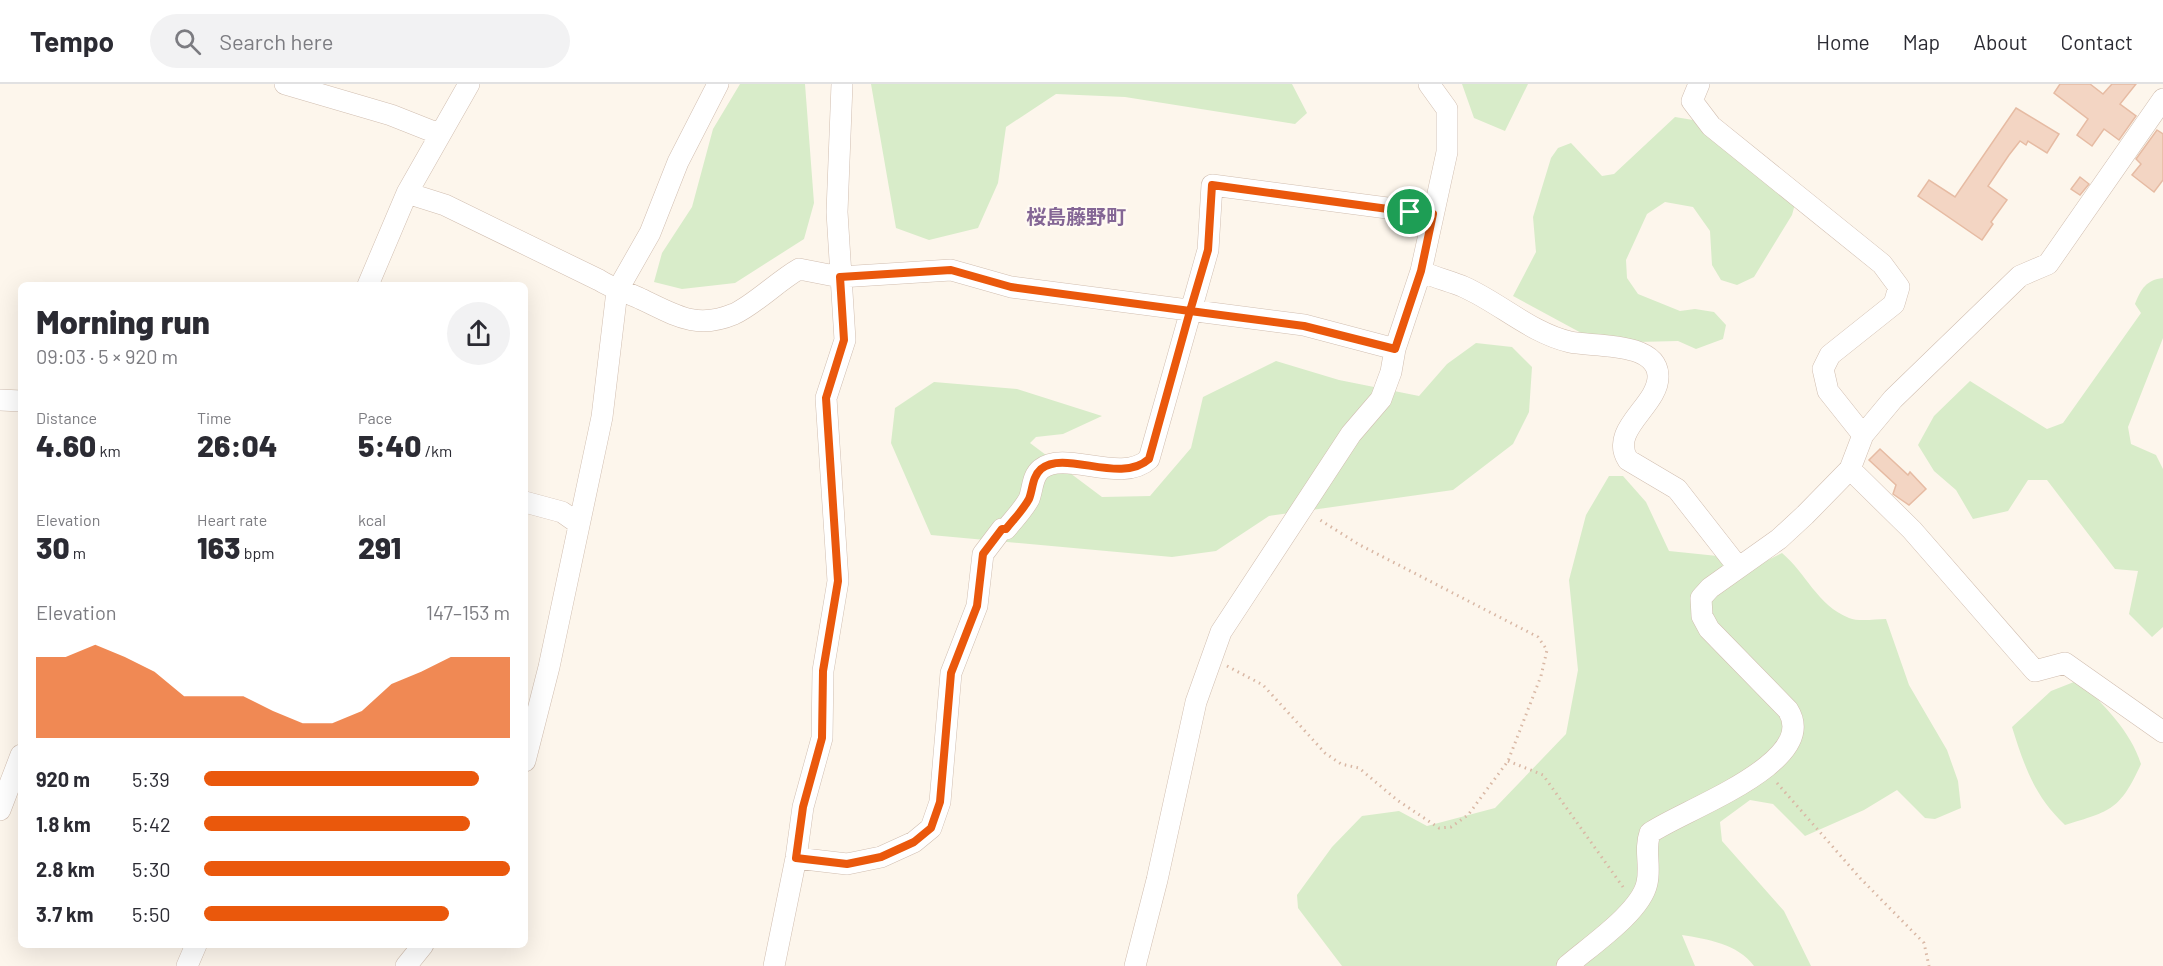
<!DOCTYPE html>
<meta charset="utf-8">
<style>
:root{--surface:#fff;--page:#f2f2f3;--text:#2b2b33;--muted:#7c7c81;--line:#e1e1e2;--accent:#ea580c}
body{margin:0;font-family:Barlow,"Noto Sans JP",sans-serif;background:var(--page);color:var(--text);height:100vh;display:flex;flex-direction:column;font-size:22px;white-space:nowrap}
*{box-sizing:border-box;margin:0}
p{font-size:20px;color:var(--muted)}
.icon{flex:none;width:33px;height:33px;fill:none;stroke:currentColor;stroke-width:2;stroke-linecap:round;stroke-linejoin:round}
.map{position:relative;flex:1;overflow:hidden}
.sheet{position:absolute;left:18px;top:198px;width:510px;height:666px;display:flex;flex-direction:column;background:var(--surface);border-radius:9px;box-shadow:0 6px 24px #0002}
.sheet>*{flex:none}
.pin{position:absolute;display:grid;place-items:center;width:51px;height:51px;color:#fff;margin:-26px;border:3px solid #fff;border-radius:50%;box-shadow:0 2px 6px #0007}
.round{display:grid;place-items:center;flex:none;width:63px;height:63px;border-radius:32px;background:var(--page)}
.head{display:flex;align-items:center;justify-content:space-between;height:102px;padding:0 18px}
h1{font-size:33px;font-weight:800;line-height:45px}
.stats{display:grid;grid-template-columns:repeat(3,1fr);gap:9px;height:102px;padding:6px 18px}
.stats div{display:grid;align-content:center}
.stats b{font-size:30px;font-weight:800}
.stats small{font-size:16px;font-weight:400}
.stats p{font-size:16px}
.chart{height:168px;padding:12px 18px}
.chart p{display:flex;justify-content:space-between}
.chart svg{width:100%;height:108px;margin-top:6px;fill:var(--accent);opacity:.7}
ul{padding:0 18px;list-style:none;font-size:20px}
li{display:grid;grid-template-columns:96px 72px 1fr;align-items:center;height:45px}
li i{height:15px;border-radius:8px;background:var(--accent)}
header{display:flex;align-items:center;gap:36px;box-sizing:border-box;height:84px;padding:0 30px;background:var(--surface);border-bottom:2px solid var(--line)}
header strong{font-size:28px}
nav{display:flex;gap:33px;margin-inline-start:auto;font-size:21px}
.search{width:420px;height:54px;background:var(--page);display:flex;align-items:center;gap:15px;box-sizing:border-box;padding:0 21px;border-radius:33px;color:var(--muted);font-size:22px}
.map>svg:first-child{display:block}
.green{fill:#d8ecc9}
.building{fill:#f3d5c3;stroke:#e6bba3;stroke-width:1.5}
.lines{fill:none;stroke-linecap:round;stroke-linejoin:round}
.minor-casing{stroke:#d1beb0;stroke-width:22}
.path{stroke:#d9b8a5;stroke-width:3;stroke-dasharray:1.5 4.5;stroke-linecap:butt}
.minor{stroke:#fff;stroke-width:21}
.route-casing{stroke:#fff;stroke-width:12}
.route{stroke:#ea580c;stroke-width:8}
.labels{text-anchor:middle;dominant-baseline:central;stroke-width:4.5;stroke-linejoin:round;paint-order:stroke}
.quarter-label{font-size:20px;font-weight:bold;fill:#846695;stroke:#fffaf3}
</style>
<header>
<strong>Tempo</strong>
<div class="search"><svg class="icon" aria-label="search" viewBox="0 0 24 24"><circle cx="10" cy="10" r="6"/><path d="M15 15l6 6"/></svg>Search here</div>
<nav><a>Home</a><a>Map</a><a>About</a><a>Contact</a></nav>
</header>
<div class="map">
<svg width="2163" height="882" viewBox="0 0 2163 882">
<rect width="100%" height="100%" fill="#fdf6ec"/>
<path class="green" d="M 740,0 L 805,0 L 814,119 L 804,155 L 735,199 L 682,205 L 654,198 L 662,169 L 692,123 L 713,45 Z
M 871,0 L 1292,0 L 1307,29 L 1295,40 L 1125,13 L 1056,10 L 1006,43 L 998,99 L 978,144 L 929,156 L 896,144 Z
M 1462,0 L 1528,0 L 1505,47 L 1474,34 Z
M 1675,33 L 1693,36 L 1707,52 L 1795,120 L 1792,131 L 1754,193 L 1737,201 L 1721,196 L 1712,181 L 1710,147 L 1693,123 L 1665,118 L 1647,130 L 1626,176 L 1627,194 L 1638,210 L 1680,227 L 1695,225 L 1714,228 L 1726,241 L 1723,255 L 1696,265 L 1678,257 L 1637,258 L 1585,251 L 1513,212 L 1536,168 L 1533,133 L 1551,74 L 1558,64 L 1571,59 L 1602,92 L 1614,90 Z
M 2163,194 L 2163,254 L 2128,343 L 2131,360 L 2156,371 L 2163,385 L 2163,543 L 2152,553 L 2129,530 L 2138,487 L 2115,485 L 2047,396 L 2028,396 L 2008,427 L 1973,435 L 1956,406 L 1934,387 L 1918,361 L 1934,332 L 1970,297 L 2047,345 L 2063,339 L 2141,229 L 2135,220 C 2141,205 2146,196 2163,194 Z
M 1476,259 L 1512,263 L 1532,283 L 1529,328 L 1513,360 L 1453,406 L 1269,432 L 1216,467 L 1172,473 L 931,451 L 891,359 L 895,324 L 934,298 L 1017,305 L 1102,332 L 1063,350 L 1036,353 L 1030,359 L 1102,413 L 1150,412 L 1191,364 L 1203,313 L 1276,277 L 1339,296 L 1419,312 L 1447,280 Z
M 1609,392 L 1623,392 L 1646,418 L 1669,467 L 1766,477 L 1782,469 C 1806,489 1817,521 1849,534 C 1859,538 1875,535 1886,535 L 1909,601 L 1947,666 L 1958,697 L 1961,724 L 1935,735 L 1925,734 L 1897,706 L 1864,726 L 1805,752 L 1773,720 L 1750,716 L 1720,738 L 1722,757 L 1784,827 L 1811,882 L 1754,882 C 1738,860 1707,855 1682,851 L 1695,882 L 1342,882 L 1298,824 L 1297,811 L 1332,763 L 1362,732 L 1399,727 L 1427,742 L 1495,724 L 1566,650 L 1578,586 L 1569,496 L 1586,431 Z
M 2079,596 C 2104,622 2130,646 2141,680 C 2120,726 2111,727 2065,741 C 2034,711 2025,684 2012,643 L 2051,607 Z"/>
<path class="building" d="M 2060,0 L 2090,0 L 2103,10 L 2112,0 L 2136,0 L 2120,20 L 2136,32 L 2119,56 L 2104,45 L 2092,62 L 2077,51 L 2088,35 L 2054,9 Z
M 2016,24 L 2059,50 L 2047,69 L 2028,57 L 2026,61 L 2020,57 L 2009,71 L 1988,102 L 2007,116 L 1991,138 L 1993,140 L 1982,156 L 1918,112 L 1929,96 L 1955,113 Z
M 2157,46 L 2163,50 L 2163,96 L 2154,108 L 2132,91 L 2141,80 L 2136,75 Z
M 2080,93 L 2089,100 L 2080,111 L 2071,105 Z
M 1880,365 L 1908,391 L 1910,388 L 1926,405 L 1909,421 L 1893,410 L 1896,401 L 1869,376 Z"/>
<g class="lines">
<defs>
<path id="minor" d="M 285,0 L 391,31 L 439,50
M 1699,0 L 1692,17 L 1711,42 L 1882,180 L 1899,203 L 1894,220 L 1830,271 L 1823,285 L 1828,307 L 1863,351
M 407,109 L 445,121 L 599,196 C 613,205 627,208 641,215 C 675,231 696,246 734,230 C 754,221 778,197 799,185 L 840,193 L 951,186 L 1011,203 L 1304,241 L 1395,265
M 1421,187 C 1435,194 1450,197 1464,203 C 1500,219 1531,249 1570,258 C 1592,263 1656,257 1658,291 C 1660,321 1608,345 1628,376 L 1677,405 L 1738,483
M 368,201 L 407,109 L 469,0
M 0,316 L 21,317
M 1850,385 L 1912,446 L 2035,587 L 2065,579 L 2163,648
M 525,418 L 562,428 L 579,440
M 525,677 L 549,583 L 602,333 L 617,207 L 650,149 L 678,78 L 718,0
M 0,726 L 21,671
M 796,774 L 847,780 L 881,773 L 914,758 L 931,744 L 940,718 L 951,589 L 977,522 L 983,470 L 1002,445 L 1006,445 C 1014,435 1023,426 1029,415 C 1033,405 1032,392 1041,385 C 1065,365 1121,401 1149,375 L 1208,166 L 1212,101 L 1433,130
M 187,882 L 196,861
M 406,882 L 423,861
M 774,882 L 796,774 L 803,723 L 822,654 L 823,587 L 838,497 L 826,314 L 845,256 L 837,128 L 842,0
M 1135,882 L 1157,796 L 1196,618 L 1221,548 L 1351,350 L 1381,315 L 1391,288 L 1395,265 L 1421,187 L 1447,68 L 1447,25 L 1429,0
M 1567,882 C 1590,862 1641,828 1647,799 C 1651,781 1644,766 1650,749 C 1682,726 1821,679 1788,626 L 1709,545 L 1702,532 L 1701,514 L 1710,504 L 1779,455 L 1805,431 L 1850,385 L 1863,351 L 1893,315 L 2020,192 L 2048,180 L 2163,15"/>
</defs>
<use href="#minor" class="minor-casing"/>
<path class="path" d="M 1227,582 L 1263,601 L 1325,669 L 1341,680 L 1359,684 L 1397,716 L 1439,744 L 1451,743 L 1468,731 L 1508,677 L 1541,592 L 1547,566 L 1538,553 L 1358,460 L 1317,434
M 1508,677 L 1543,691 L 1623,803
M 1777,699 L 1860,794 L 1924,859 L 1929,882"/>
<use href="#minor" class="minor"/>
</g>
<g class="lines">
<defs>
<path id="route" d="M 1410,128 L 1212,101 L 1208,166 L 1190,227 L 1011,203 L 951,186 L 840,193 L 844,256 L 826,314 L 838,497 L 823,587 L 822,654 L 803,723 L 796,774 L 847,780 L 881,773 L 914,758 L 931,744 L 940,718 L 951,589 L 977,522 L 983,470 L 1002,445 L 1006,445 C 1014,435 1023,426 1029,415 C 1033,405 1032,393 1041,385 C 1065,365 1120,401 1149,375 L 1190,227 L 1304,242 L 1395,265 L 1421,187 L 1433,130 L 1410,128"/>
</defs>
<use href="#route" class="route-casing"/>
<use href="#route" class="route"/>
</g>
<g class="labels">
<g class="quarter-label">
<text x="1076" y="132">桜島藤野町</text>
</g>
</g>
</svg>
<div class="pin" style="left:1410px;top:128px;background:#1e9e55"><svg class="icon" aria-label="arrive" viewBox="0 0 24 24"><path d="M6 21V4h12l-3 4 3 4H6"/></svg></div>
<section class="sheet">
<div class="head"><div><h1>Morning run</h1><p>09:03 · 5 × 920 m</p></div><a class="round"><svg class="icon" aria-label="share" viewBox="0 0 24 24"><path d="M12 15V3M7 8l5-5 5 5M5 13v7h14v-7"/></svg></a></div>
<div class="stats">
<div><p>Distance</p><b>4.60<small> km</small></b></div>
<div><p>Time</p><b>26:04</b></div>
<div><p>Pace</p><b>5:40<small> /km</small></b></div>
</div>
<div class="stats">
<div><p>Elevation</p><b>30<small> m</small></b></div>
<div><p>Heart rate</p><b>163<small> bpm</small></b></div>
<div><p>kcal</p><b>291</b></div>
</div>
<div class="chart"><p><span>Elevation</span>147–153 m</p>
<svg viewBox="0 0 160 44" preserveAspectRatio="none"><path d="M0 44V11L10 11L20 6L30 11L40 17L50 27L60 27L70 27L80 33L90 38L100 38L110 33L120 22L130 17L140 11L150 11L160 11V44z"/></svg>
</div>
<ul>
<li><b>920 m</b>5:39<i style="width:90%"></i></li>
<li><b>1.8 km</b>5:42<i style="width:87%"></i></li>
<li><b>2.8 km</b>5:30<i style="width:100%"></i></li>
<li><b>3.7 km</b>5:50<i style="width:80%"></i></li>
</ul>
</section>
</div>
